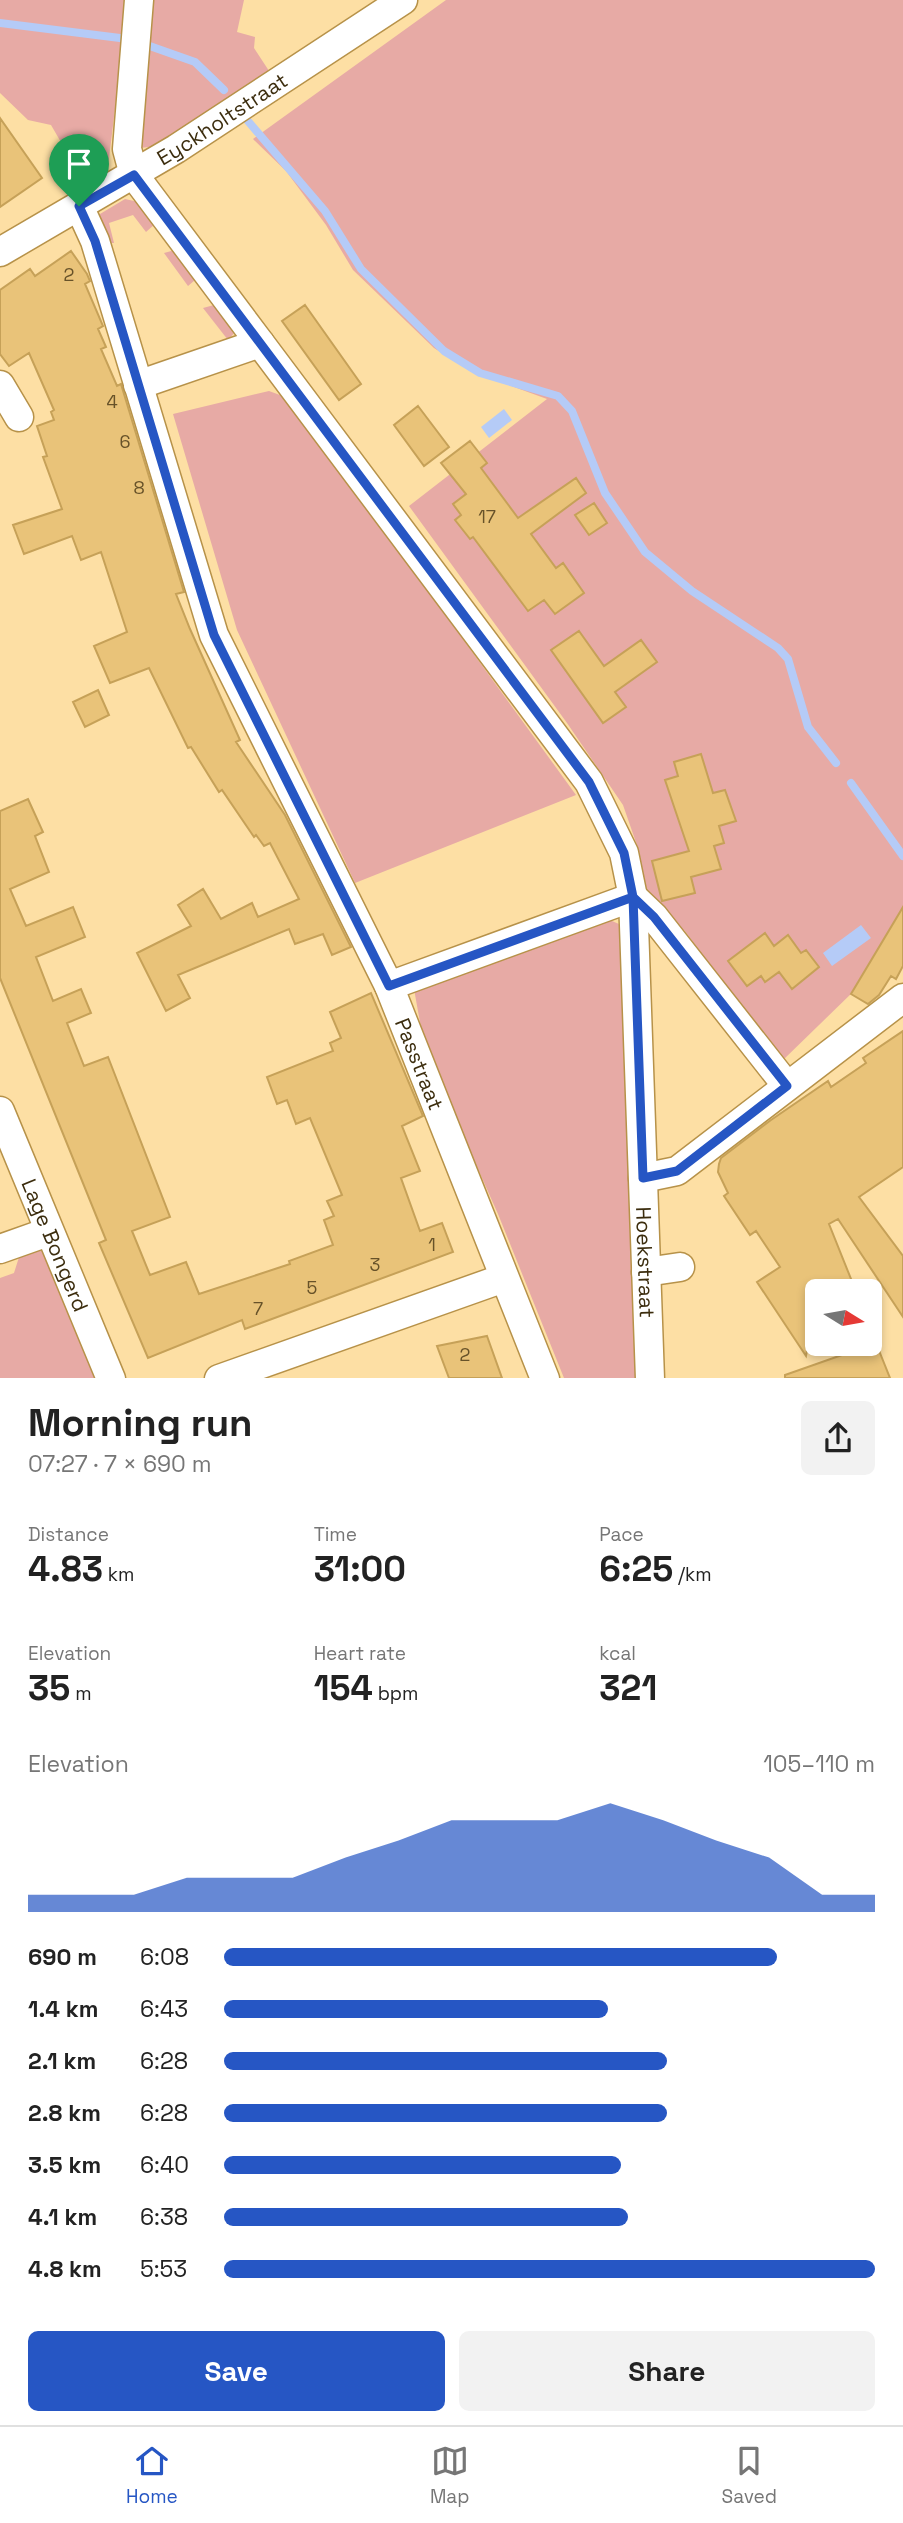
<!DOCTYPE html>
<meta charset="utf-8">
<style>
:root{--surface:#fff;--page:#f2f2f2;--text:#222;--muted:#767676;--line:#e0e0e0;--accent:#2656c4}
body{margin:0;font-family:"Space Grotesk",sans-serif;background:var(--page);color:var(--text);height:100vh;display:flex;flex-direction:column;font-size:26px;white-space:nowrap}
*{box-sizing:border-box;margin:0}
p{font-size:23px;color:var(--muted)}
.icon{flex:none;width:38px;height:38px;fill:none;stroke:currentColor;stroke-width:2;stroke-linecap:round;stroke-linejoin:round}
.map{position:relative;height:1378px;overflow:hidden}
.side{display:flex;flex-direction:column;background:var(--surface);flex:1}
.side>*{flex:none}
.needle{width:46px;rotate:101deg}
.controls{position:absolute;left:805px;top:1279px;display:grid;gap:14px}
.controls a{display:grid;place-items:center;width:77px;height:77px;border-radius:10px;background:var(--surface);box-shadow:0 4px 10px #0003;font-size:35px}
.pin{position:absolute;display:grid;place-items:center;width:60px;height:60px;color:#fff;margin:-72px -30px;border-radius:50% 50% 50% 0;rotate:-45deg;box-shadow:0 0 7px #0007}
.pin .icon{rotate:45deg}
.round{display:grid;place-items:center;flex:none;width:74px;height:74px;border-radius:10px;background:var(--page)}
.overview{display:flex;align-items:center;justify-content:space-between;height:119px;padding:0 28px}
h1{font-size:38px;font-weight:800;line-height:52px}
.metrics{display:grid;grid-template-columns:repeat(3,1fr);gap:10px;height:119px;padding:7px 28px}
.metrics div{display:grid;align-content:center}
.metrics b{font-size:35px;font-weight:800}
.metrics small{font-size:19px;font-weight:400}
.metrics p{font-size:19px}
.chart{height:196px;padding:14px 28px}
.chart p{display:flex;justify-content:space-between}
.chart svg{width:100%;height:126px;margin-top:7px;fill:var(--accent);opacity:.7}
.button{display:flex;gap:14px;margin-top:auto;padding:14px 28px}
.button a{flex:1;height:80px;border-radius:10px;background:var(--accent);color:#fff;font-size:28px;font-weight:800;line-height:80px;text-align:center}
.button a+a{background:var(--page);color:var(--text)}
ul{padding:0 28px;list-style:none;font-size:23px}
li{display:grid;grid-template-columns:112px 84px 1fr;align-items:center;height:52px}
li i{height:18px;border-radius:9px;background:var(--accent)}
.dock{display:flex;justify-content:space-around;align-items:center;height:98px;border-top:2px solid var(--line);background:var(--surface);font-size:19px;color:var(--muted)}
.dock a{display:grid;justify-items:center;gap:4px}
.dock .current{color:var(--accent)}
.map>svg:first-child{display:block}
.green{fill:#e7aaa5}
.water{fill:#b5cbf7}
.lines{fill:none;stroke-linecap:round;stroke-linejoin:round}
.stream{stroke:#b5cbf7;stroke-width:8}
.building{fill:#e9c379;stroke:#c6a158;stroke-width:2}
.minor-casing{stroke:#b79249;stroke-width:31}
.minor{stroke:#fff;stroke-width:28}
.route-casing{stroke:#fff;stroke-width:14}
.route{stroke:#2656c4;stroke-width:9}
.labels{text-anchor:middle;dominant-baseline:central;stroke-width:7;stroke-linejoin:round;paint-order:stroke}
.number-label{font-size:18px;fill:#675229}
.street-label{font-size:21px;fill:#3c2d0e;stroke:#fdeed2}
</style>
<div class="map">
<svg width="903" height="1379" viewBox="0 0 903 1379">
<rect width="100%" height="100%" fill="#fddfa4"/>
<path class="green" d="M 0,0 L 128,0 L 108,167 L 72,190 L 57,167 L 69,156 L 51,125 L 28,120 L 0,93 Z
M 150,0 L 244,0 L 237,32 L 255,37 L 254,48 L 273,77 L 176,144 L 140,148 Z
M 446,0 L 903,0 L 903,908 L 855,990 L 782,1061 L 684,930 L 652,925 L 639,851 L 623,805 L 567,723 L 409,506 L 547,399 L 470,371 L 434,348 L 353,270 L 326,225 L 286,171 L 253,139 Z
M 125,199 L 143,203 L 155,224 L 146,232 L 133,215 L 109,223 L 114,243 L 106,243 L 97,221 L 100,214 Z
M 175,250 L 195,280 L 188,286 L 164,253 Z
M 214,305 L 236,331 L 228,340 L 203,308 Z
M 269,391 L 288,398 L 576,795 L 355,883 L 237,630 L 173,414 Z
M 605,918 L 619,924 L 637,1378 L 564,1378 L 498,1214 L 425,1050 L 414,989 Z
M 42,1244 L 99,1378 L 0,1378 L 0,1278 L 14,1273 L 20,1254 Z"/>
<path class="water" d="M 504,409 L 512,420 L 489,438 L 481,427 Z
M 861,925 L 871,938 L 832,966 L 823,953 Z"/>
<g class="lines">
<path class="stream" d="M 0,23 L 120,38
M 144,44 L 195,62 L 224,90
M 247,120 L 325,211 L 361,269 L 444,351 L 480,373 L 558,396 L 572,411 L 605,493 L 645,552 L 692,591 L 778,648 L 788,659 L 808,727 L 836,763
M 851,783 L 903,856"/>
</g>
<path class="building" d="M 0,118 L 42,178 L 0,207 Z
M 71,251 L 87,274 L 90,281 L 85,284 L 103,326 L 98,329 L 106,347 L 101,349 L 117,386 L 121,384 L 184,592 L 176,594 L 190,629 L 240,740 L 236,742 L 285,815 L 351,947 L 332,955 L 323,934 L 295,944 L 289,929 L 178,975 L 190,998 L 166,1011 L 137,953 L 191,926 L 178,905 L 203,889 L 221,919 L 252,903 L 258,917 L 299,899 L 270,843 L 264,846 L 256,835 L 254,837 L 222,790 L 219,792 L 191,747 L 188,748 L 149,668 L 110,683 L 94,646 L 127,632 L 101,552 L 81,560 L 72,536 L 24,554 L 13,525 L 62,509 L 43,457 L 47,456 L 37,426 L 54,420 L 51,412 L 54,410 L 29,353 L 9,366 L 0,354 L 0,290 L 30,269 L 35,276 Z
M 305,305 L 361,384 L 339,400 L 282,321 Z
M 418,406 L 449,447 L 424,466 L 394,425 Z
M 470,441 L 487,463 L 481,468 L 518,518 L 576,478 L 586,493 L 531,534 L 556,568 L 563,563 L 584,593 L 555,614 L 544,600 L 528,611 L 473,537 L 470,539 L 455,520 L 461,515 L 453,504 L 466,494 L 441,463 Z
M 594,503 L 607,523 L 589,535 L 575,515 Z
M 579,631 L 604,666 L 641,640 L 657,662 L 615,692 L 626,707 L 603,723 L 551,650 Z
M 98,690 L 109,715 L 85,727 L 73,702 Z
M 701,754 L 713,793 L 725,790 L 736,821 L 719,826 L 724,843 L 714,846 L 721,869 L 691,877 L 695,893 L 662,901 L 652,861 L 689,851 L 665,780 L 678,776 L 674,762 Z
M 28,799 L 43,832 L 35,836 L 49,872 L 10,889 L 26,926 L 73,907 L 85,937 L 36,957 L 53,1001 L 81,989 L 91,1013 L 67,1023 L 84,1066 L 108,1057 L 170,1217 L 132,1231 L 150,1275 L 186,1262 L 199,1294 L 290,1264 L 289,1261 L 333,1245 L 324,1220 L 334,1216 L 327,1201 L 342,1195 L 310,1118 L 296,1124 L 287,1100 L 277,1104 L 267,1077 L 333,1051 L 330,1043 L 341,1038 L 330,1012 L 371,993 L 423,1116 L 402,1126 L 420,1171 L 401,1178 L 420,1231 L 442,1223 L 453,1252 L 245,1329 L 242,1320 L 148,1358 L 99,1243 L 106,1240 L 0,978 L 0,811 Z
M 903,907 L 903,966 L 896,979 L 891,976 L 879,995 L 868,1004 L 851,994 Z
M 765,933 L 774,946 L 788,935 L 801,953 L 806,950 L 819,967 L 792,989 L 779,972 L 765,982 L 761,976 L 747,986 L 728,961 Z
M 903,1031 L 903,1167 L 859,1197 L 903,1256 L 903,1317 L 838,1219 L 829,1224 L 851,1279 L 832,1292 L 817,1292 L 817,1317 L 813,1319 L 806,1356 L 757,1282 L 780,1267 L 756,1231 L 750,1235 L 724,1196 L 728,1193 L 718,1172 L 719,1164 L 721,1158 L 771,1120 L 828,1081 L 831,1087 L 866,1063 L 863,1058 Z
M 487,1336 L 502,1378 L 449,1378 L 437,1346 Z
M 876,1343 L 890,1378 L 785,1378 L 785,1375 Z"/>
<g class="lines">
<defs>
<g id="minor">
<path d="M 139,0 L 127,149 L 134,175 L 260,343"/>
<path id="s1" d="M 79,206 L 95,241 L 214,635 L 389,986 L 545,1379"/>
<path id="s2" d="M 0,252 L 176,149 L 403,0"/>
<path d="M 0,385 L 19,417"/>
<path id="s3" d="M 138,385 L 260,343 L 589,782 L 624,853 L 633,897 L 650,1379"/>
<path d="M 389,986 L 633,897 L 654,917 L 787,1086"/>
<path id="s4" d="M 0,1111 L 111,1379"/>
<path d="M 643,1178 L 677,1171 L 903,998"/>
<path d="M 0,1249 L 48,1232"/>
<path d="M 646,1272 L 680,1267"/>
<path d="M 219,1379 L 504,1278"/>
</g>
</defs>
<use href="#minor" class="minor-casing"/>
<use href="#minor" class="minor"/>
</g>
<g class="lines">
<defs>
<path id="route" d="M 79,206 L 95,241 L 214,635 L 389,986 L 633,897 L 654,917 L 787,1086 L 677,1171 L 643,1178 L 633,897 L 624,853 L 589,782 L 134,175 L 79,206"/>
</defs>
<use href="#route" class="route-casing"/>
<use href="#route" class="route"/>
</g>
<g class="labels">
<g class="number-label">
<text x="69" y="274">2</text>
<text x="112" y="401">4</text>
<text x="125" y="441">6</text>
<text x="139" y="487">8</text>
<text x="487" y="516">17</text>
<text x="432" y="1244">1</text>
<text x="375" y="1264">3</text>
<text x="312" y="1287">5</text>
<text x="258" y="1308">7</text>
<text x="465" y="1354">2</text>
</g>
<g class="street-label">
<text stroke="none"><textPath href="#s2" startOffset="259">Eyckholtstraat</textPath></text>
<text stroke="none"><textPath href="#s1" startOffset="926">Passtraat</textPath></text>
<text stroke="none"><textPath href="#s4" startOffset="145">Lage Bongerd</textPath></text>
<text stroke="none"><textPath href="#s3" startOffset="1167">Hoekstraat</textPath></text>
</g>
</g>
</svg>
<div class="controls">
<a><svg class="needle" viewBox="-14 -14 28 28"><path d="M0-13l5 13h-10z" fill="#e53935"/><path d="M0 13l5-13h-10z" fill="#767676"/></svg></a>
</div>
<div class="pin" style="left:79px;top:206px;background:#1e9e55"><svg class="icon" aria-label="arrive" viewBox="0 0 24 24"><path d="M6 21V4h12l-3 4 3 4H6"/></svg></div>
</div>
<section class="side">
<div class="overview"><div><h1>Morning run</h1><p>07:27 · 7 × 690 m</p></div><a class="round"><svg class="icon" aria-label="share" viewBox="0 0 24 24"><path d="M12 15V3M7 8l5-5 5 5M5 13v7h14v-7"/></svg></a></div>
<div class="metrics">
<div><p>Distance</p><b>4.83<small> km</small></b></div>
<div><p>Time</p><b>31:00</b></div>
<div><p>Pace</p><b>6:25<small> /km</small></b></div>
</div>
<div class="metrics">
<div><p>Elevation</p><b>35<small> m</small></b></div>
<div><p>Heart rate</p><b>154<small> bpm</small></b></div>
<div><p>kcal</p><b>321</b></div>
</div>
<div class="chart"><p><span>Elevation</span>105–110 m</p>
<svg viewBox="0 0 160 44" preserveAspectRatio="none"><path d="M0 44V38L10 38L20 38L30 32L40 32L50 32L60 25L70 19L80 12L90 12L100 12L110 6L120 12L130 19L140 25L150 38L160 38V44z"/></svg>
</div>
<ul>
<li><b>690 m</b>6:08<i style="width:85%"></i></li>
<li><b>1.4 km</b>6:43<i style="width:59%"></i></li>
<li><b>2.1 km</b>6:28<i style="width:68%"></i></li>
<li><b>2.8 km</b>6:28<i style="width:68%"></i></li>
<li><b>3.5 km</b>6:40<i style="width:61%"></i></li>
<li><b>4.1 km</b>6:38<i style="width:62%"></i></li>
<li><b>4.8 km</b>5:53<i style="width:100%"></i></li>
</ul>
<div class="button"><a>Save</a><a>Share</a></div>
</section>
<nav class="dock">
<a class="current"><svg class="icon" aria-label="home" viewBox="0 0 24 24"><path d="M3 11l9-7 9 7M6 9v11h12V9"/></svg>Home</a>
<a><svg class="icon" aria-label="map" viewBox="0 0 24 24"><path d="M3 6l6-2 6 2 6-2v14l-6 2-6-2-6 2zM9 4v14M15 6v14"/></svg>Map</a>
<a><svg class="icon" aria-label="saved" viewBox="0 0 24 24"><path d="M7 4h10v16l-5-4-5 4z"/></svg>Saved</a>
</nav>
